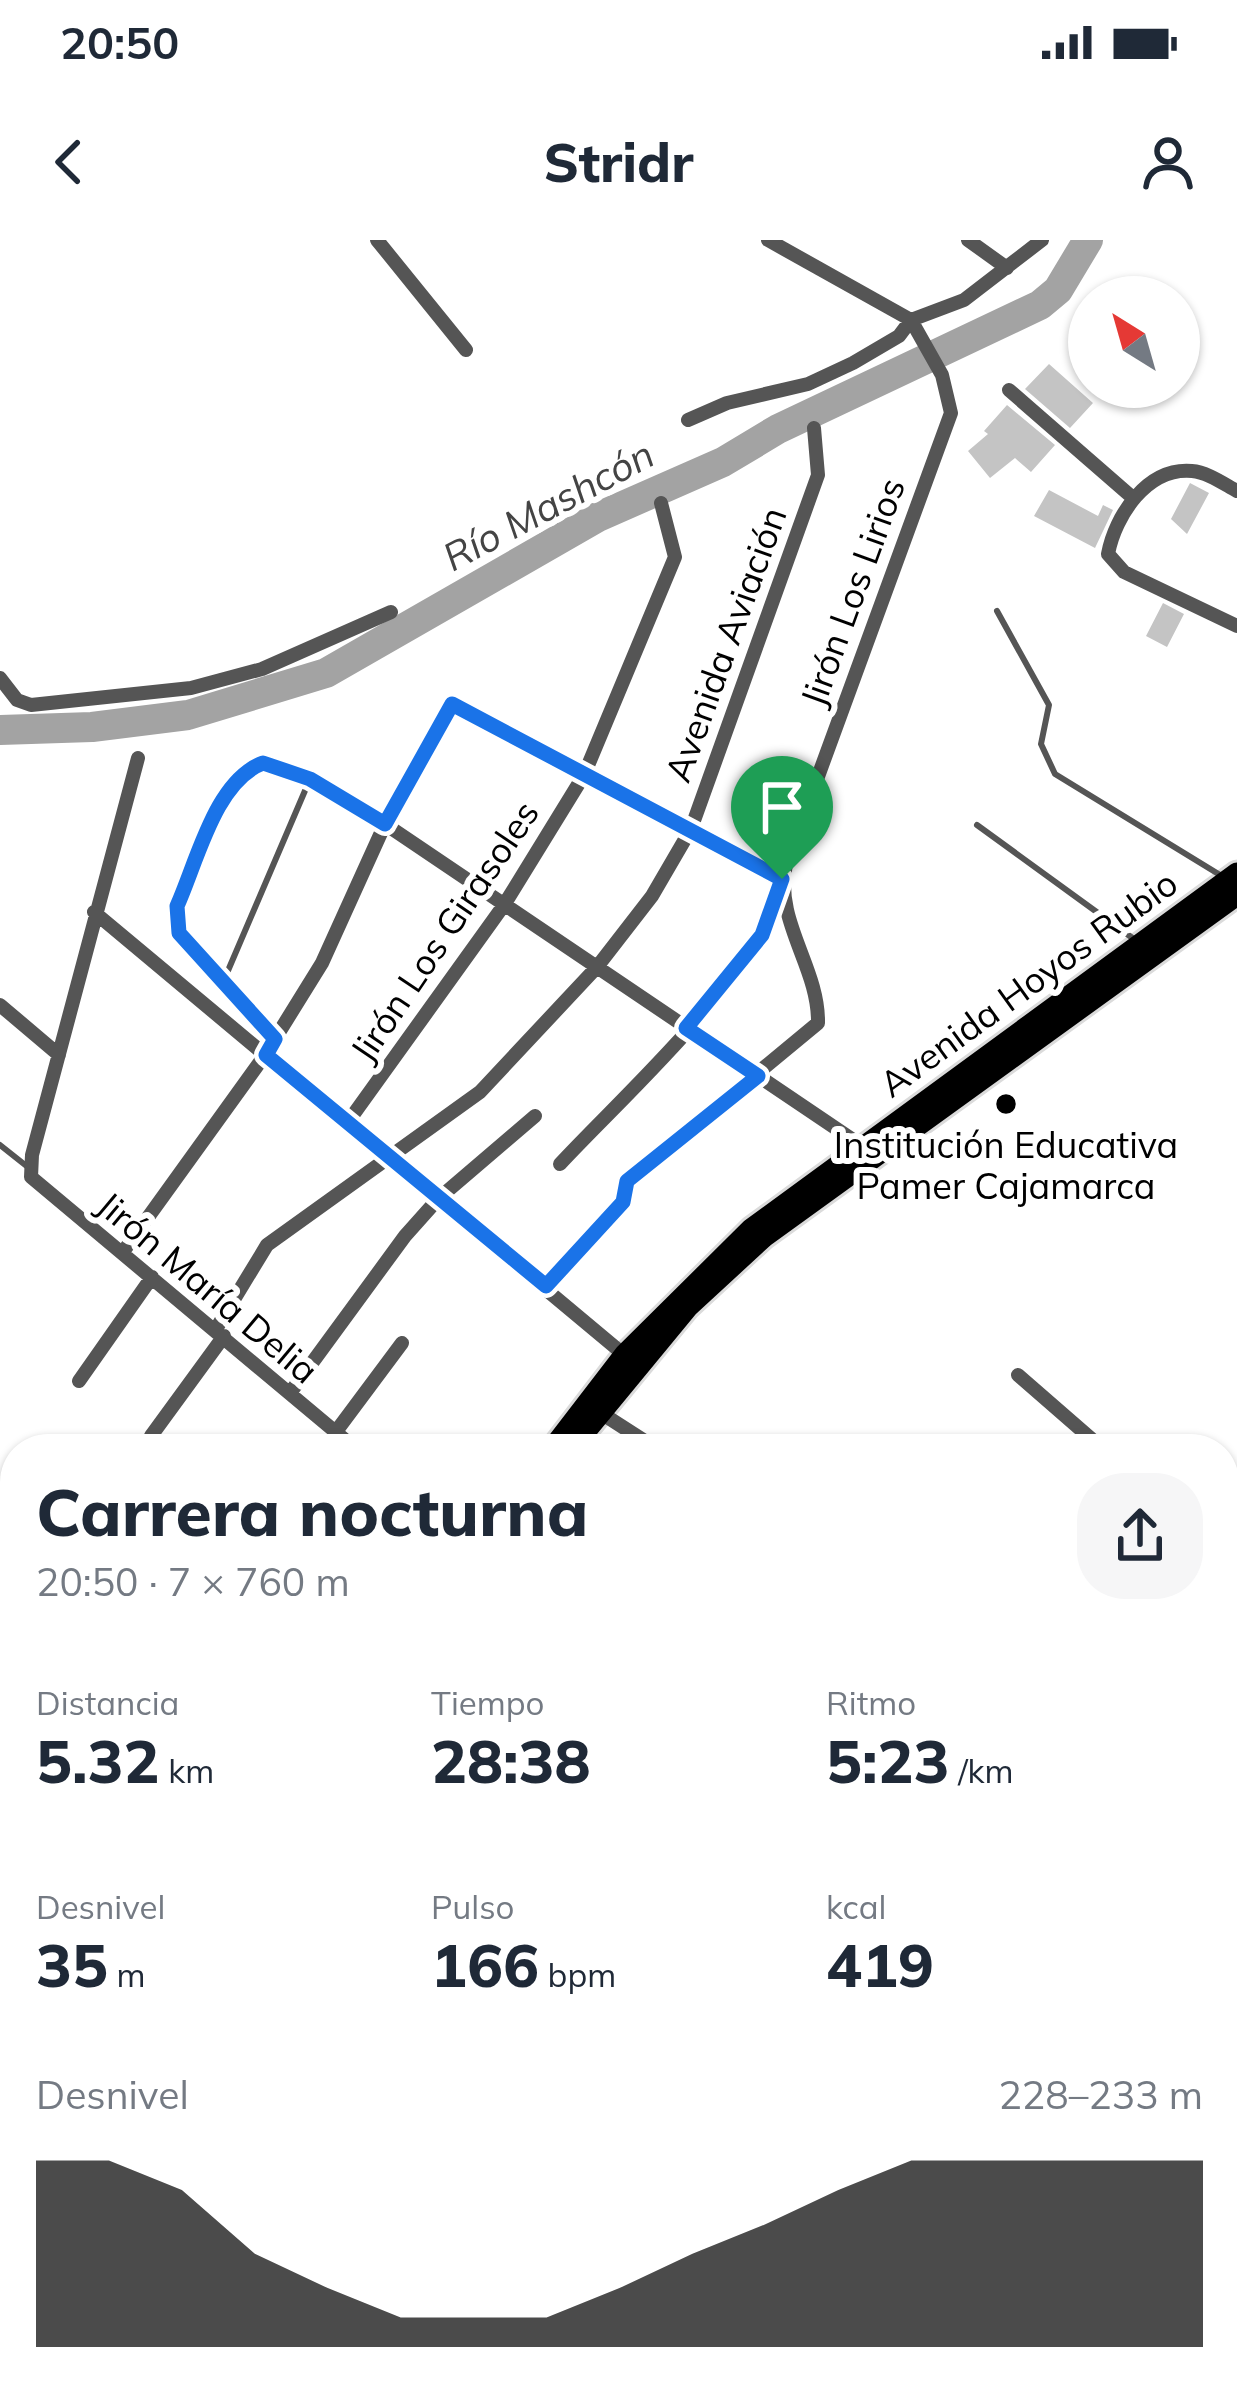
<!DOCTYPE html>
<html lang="es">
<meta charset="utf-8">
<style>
:root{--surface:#fff;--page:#f6f6f7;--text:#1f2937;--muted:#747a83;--accent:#000}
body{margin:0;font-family:Mulish,sans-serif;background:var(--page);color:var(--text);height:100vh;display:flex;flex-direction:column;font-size:45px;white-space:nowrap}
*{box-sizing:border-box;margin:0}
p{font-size:39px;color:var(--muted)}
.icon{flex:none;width:66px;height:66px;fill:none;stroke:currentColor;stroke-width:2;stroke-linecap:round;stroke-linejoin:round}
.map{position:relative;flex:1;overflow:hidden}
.sheet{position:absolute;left:0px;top:1194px;width:1239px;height:975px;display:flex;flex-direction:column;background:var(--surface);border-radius:48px 48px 0 0;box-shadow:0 3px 9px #0004}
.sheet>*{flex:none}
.needle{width:78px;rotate:323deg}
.fabs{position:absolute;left:1068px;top:36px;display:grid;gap:24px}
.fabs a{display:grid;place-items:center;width:132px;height:132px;border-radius:50%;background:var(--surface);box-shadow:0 3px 9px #0004;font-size:60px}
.pin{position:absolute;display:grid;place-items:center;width:102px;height:102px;color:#fff;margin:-123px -51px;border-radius:50% 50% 50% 0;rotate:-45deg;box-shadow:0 0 12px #0007}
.pin .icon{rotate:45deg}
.round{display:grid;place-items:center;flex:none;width:126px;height:126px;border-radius:48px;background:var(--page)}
.summary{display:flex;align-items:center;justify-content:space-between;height:204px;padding:0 36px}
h1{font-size:66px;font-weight:800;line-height:90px}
.figures{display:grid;grid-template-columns:repeat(3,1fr);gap:18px;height:204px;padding:12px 36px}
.figures div{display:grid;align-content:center}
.figures b{font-size:60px;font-weight:800}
.figures small{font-size:33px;font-weight:400}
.figures p{font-size:33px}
.chart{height:336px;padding:24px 36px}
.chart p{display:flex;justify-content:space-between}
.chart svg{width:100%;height:216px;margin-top:12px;fill:var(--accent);opacity:.7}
.status{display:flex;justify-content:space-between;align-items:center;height:84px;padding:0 60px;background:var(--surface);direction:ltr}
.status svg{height:33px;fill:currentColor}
header{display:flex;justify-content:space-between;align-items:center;height:156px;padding:0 36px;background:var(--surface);font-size:54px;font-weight:800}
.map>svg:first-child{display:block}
.green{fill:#dcdcdc}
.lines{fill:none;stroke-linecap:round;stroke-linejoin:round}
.river{stroke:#a3a3a3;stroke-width:30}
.building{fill:#c4c4c4}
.primary-casing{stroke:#dbdbdb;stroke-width:27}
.service{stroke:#555;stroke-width:6}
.minor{stroke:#555;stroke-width:14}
.primary{stroke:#000;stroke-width:21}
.route-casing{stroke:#fff;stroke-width:24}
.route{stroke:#1a73e8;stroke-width:15}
.poi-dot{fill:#000;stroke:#fff;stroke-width:4.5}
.labels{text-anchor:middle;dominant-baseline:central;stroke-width:12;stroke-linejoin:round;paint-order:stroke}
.street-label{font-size:36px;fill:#000;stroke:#fff}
.poi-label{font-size:36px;fill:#000;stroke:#fff}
.water-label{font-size:39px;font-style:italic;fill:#444;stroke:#fff}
</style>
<div class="status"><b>20:50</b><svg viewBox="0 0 49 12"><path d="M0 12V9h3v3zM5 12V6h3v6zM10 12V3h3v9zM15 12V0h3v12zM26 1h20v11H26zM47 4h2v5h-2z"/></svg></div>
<header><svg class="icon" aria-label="back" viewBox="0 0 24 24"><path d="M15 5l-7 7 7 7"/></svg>Stridr<svg class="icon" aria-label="person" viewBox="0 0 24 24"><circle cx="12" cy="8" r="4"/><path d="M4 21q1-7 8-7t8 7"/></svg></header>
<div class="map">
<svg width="1237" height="2168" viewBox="0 0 1237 2168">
<rect width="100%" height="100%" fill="#fff"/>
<path class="green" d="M 247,2154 L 351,2154 L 345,2168 L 239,2168 Z"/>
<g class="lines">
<path class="river" d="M 0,490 L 92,487 L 188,475 L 326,433 L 598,277 L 723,222 L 778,189 L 1040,65 L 1058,50 L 1088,0"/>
</g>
<path class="building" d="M 1049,124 L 1093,163 L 1070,188 L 1025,149 Z
M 1007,165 L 1055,205 L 1031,232 L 1015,218 L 990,238 L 968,211 L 988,194 L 984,191 Z
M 1190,243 L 1209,253 L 1187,294 L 1171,279 Z
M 1049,250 L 1098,276 L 1103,265 L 1113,270 L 1095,308 L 1034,276 Z
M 1163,363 L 1184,374 L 1167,407 L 1146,396 Z"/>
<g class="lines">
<defs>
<path id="primary" d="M 552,1209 L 625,1114 L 751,989 L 1237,633
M 571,1209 L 688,1067 L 764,997 L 1237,655
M 0,2109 L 15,2084
M 0,2150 L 15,2125"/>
</defs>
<use href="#primary" class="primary-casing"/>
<path class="service" d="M 997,371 L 1049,465 L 1041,504 L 1055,534 L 1225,638
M 977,585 L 1138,702
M 224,740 L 310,539
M 272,796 L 179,693 L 177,666 C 197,622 215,541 263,522 L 310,539 L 382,582
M 0,905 L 29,928
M 0,1276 L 15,1281"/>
<path class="minor" d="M 377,0 L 466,110
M 968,0 L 1007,28
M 1009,150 L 1133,258
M 688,180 L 727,163 L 808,144 L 853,123 L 899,96 L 911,80 L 964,60 L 1042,0
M 1237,251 C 1224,244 1207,232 1192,231 C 1147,227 1115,276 1108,314 L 1124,332 L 1237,386
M 0,438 L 17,460 L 31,465 L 191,448 L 262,429 L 391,372
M 138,518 L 32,915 L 31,937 L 356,1209
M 385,584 L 865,908
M 94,672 L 628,1118
M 0,765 L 59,815
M 348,882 L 504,665 L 584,535 L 675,317 L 661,263
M 560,924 C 624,855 757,737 780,649
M 123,1012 L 265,815 L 322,723 L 385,584 L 452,464 L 782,639
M 546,1046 L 623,961 L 627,941 L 818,783 C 819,727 774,682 786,624 L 951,173 L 942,135 L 911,80 L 768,0
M 216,1089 L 267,1005 L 480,852 L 597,727 L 652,656 L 691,589 L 818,235 L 814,188
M 1018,1135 L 1103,1209
M 79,1141 L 152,1037
M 290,1153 L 405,996 L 438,959 L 535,876
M 601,1173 L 657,1209
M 151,1196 L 224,1096
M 323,1209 L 402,1103
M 1224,1371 L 1235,1379
M 1224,1527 L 1237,1534
M 0,1572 L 15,1580
M 1224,1708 L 1237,1708
M 1224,1917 L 1237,1884
M 0,1948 L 15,1954
M 1224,1999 L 1237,1998
M 607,2154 L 623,2168
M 120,2168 L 129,2154
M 231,2168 L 239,2154
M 356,2168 L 362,2154
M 471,2168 L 477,2154
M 588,2168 L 594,2154
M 814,2168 L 816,2154
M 967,2168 L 972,2154"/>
<use href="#primary" class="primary"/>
</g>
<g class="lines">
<defs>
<path id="route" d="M 452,464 L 782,639 L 762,695 L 686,788 L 758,836 L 627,941 L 623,962 L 546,1046 L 266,815 L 275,799 L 179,693 L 177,666 C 197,622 215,541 263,523 L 310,539 L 385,584 Z"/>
</defs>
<use href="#route" class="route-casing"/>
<use href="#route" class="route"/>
</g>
<circle class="poi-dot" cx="1006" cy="864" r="12"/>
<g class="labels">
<g class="street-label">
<text transform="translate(852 352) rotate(-70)">Jirón Los Lirios</text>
<text transform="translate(725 404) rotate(-70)">Avenida Aviación</text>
<text transform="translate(444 691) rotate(-56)">Jirón Los Girasoles</text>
<text transform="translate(1028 743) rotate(-36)">Avenida Hoyos Rubio</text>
<text transform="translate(208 1047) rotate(40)">Jirón María Delia</text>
</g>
<g class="poi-label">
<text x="1006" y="904">Institución Educativa<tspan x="1006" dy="41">Pamer Cajamarca</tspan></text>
</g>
<g class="water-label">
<text transform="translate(548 265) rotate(-28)">Río Mashcón</text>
</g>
</g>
</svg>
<div class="fabs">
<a><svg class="needle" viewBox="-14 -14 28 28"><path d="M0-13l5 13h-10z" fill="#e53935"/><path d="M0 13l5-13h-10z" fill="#747a83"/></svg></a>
</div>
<div class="pin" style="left:782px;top:639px;background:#1e9e55"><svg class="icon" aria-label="arrive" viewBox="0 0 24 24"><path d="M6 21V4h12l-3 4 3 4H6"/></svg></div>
<section class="sheet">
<div class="summary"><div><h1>Carrera nocturna</h1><p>20:50 · 7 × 760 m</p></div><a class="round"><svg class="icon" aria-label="share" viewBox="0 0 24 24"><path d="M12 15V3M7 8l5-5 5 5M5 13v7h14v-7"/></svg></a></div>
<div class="figures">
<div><p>Distancia</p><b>5.32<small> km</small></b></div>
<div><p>Tiempo</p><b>28:38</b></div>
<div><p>Ritmo</p><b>5:23<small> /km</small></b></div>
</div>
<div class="figures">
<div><p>Desnivel</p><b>35<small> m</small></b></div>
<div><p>Pulso</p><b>166<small> bpm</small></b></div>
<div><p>kcal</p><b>419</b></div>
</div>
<div class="chart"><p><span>Desnivel</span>228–233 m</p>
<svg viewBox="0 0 160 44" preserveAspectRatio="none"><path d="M0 44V6L10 6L20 12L30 25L40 32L50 38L60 38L70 38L80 32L90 25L100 19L110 12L120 6L130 6L140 6L150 6L160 6V44z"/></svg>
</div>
</section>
</div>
